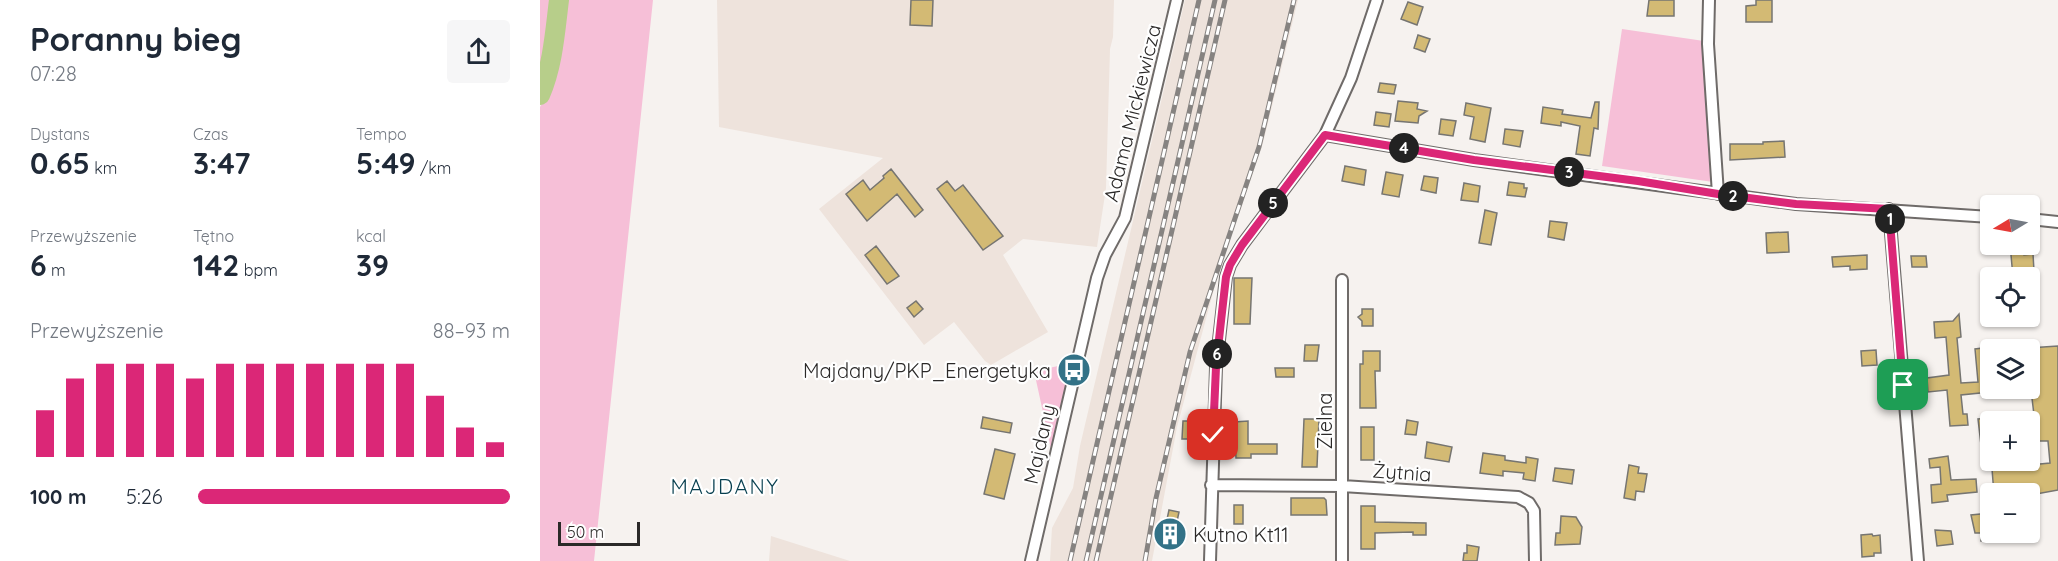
<!DOCTYPE html>
<html lang="pl">
<meta charset="utf-8">
<style>
:root{--surface:#fff;--page:#f6f6f7;--text:#1f2937;--muted:#747a83;--accent:#db2777}
body{margin:0;font-family:Quicksand,sans-serif;background:var(--page);color:var(--text);height:100vh;display:flex;flex-direction:column;font-size:22px;white-space:nowrap}
*{box-sizing:border-box;margin:0}
p{font-size:20px;color:var(--muted)}
.icon{flex:none;width:33px;height:33px;fill:none;stroke:currentColor;stroke-width:2;stroke-linecap:round;stroke-linejoin:round}
.map{position:relative;flex:1;overflow:hidden}
.sheet{display:flex;flex-direction:column;background:var(--surface);width:540px}
.sheet>*{flex:none}
.needle{width:39px;rotate:260deg}
.tools{position:absolute;left:1440px;top:195px;display:grid;gap:12px}
.tools a{display:grid;place-items:center;width:60px;height:60px;border-radius:6px;background:var(--surface);box-shadow:0 2px 4px #0004;font-size:30px}
.scale{position:absolute;left:18px;bottom:15px;width:82px;box-sizing:border-box;padding-left:6px;border:3px solid #2b2928;border-top:0;font-size:16px;line-height:21px;white-space:nowrap;color:#2b2928;-webkit-text-stroke:4px #fff;paint-order:stroke}
.pin{position:absolute;display:grid;place-items:center;width:51px;height:51px;color:#fff;margin:-26px;border-radius:12px;box-shadow:0 3px 9px #0006}
.km{position:absolute;width:30px;height:30px;margin:-15px;border-radius:50%;background:#222;color:#fff;font-size:16px;line-height:30px;text-align:center}
.round{display:grid;place-items:center;flex:none;width:63px;height:63px;border-radius:6px;background:var(--page)}
.headline{display:flex;align-items:center;justify-content:space-between;height:102px;padding:0 30px}
h1{font-size:33px;font-weight:700;line-height:45px}
.figures{display:grid;grid-template-columns:repeat(3,1fr);gap:9px;height:102px;padding:6px 30px}
.figures div{display:grid;align-content:center}
.figures b{font-size:30px;font-weight:700}
.figures small{font-size:16px;font-weight:400}
.figures p{font-size:16px}
.chart{height:168px;padding:12px 30px}
.chart p{display:flex;justify-content:space-between}
.chart svg{width:100%;height:108px;margin-top:6px;stroke:var(--accent);stroke-width:6}
ul{padding:0 30px;list-style:none;font-size:20px}
li{display:grid;grid-template-columns:96px 72px 1fr;align-items:center;height:45px}
li i{height:15px;border-radius:8px;background:var(--accent)}
main{display:flex;flex:1;min-height:0}
.map>svg:first-child{display:block}
.built{fill:#eee3dc}
.green{fill:#f6bfd7}
.lines{fill:none;stroke-linecap:round;stroke-linejoin:round}
.river{stroke:#b7ce8a;stroke-width:20}
.building{fill:#d3ba74;stroke:#767571;stroke-width:1.5}
.minor-casing{stroke:#6f6b69;stroke-width:14}
.minor{stroke:#fff;stroke-width:10}
.rail-casing{stroke:#868381;stroke-width:5}
.rail{stroke:#fff;stroke-width:3;stroke-dasharray:9;stroke-linecap:butt}
.route-casing{stroke:#fff;stroke-width:12}
.route{stroke:#db2777;stroke-width:8}
.labels{text-anchor:middle;dominant-baseline:central;stroke-width:4.5;stroke-linejoin:round;paint-order:stroke}
.street-label{font-size:20px;fill:#2b2928;stroke:#fff}
.poi-label{font-size:20px;fill:#2b2928;stroke:#fff;text-anchor:end}
.neighbourhood-label{font-size:21px;letter-spacing:1.5px;fill:#073f4f;stroke:#fff}
</style>
<main>
<section class="sheet">
<div class="headline"><div><h1>Poranny bieg</h1><p>07:28</p></div><a class="round"><svg class="icon" aria-label="share" viewBox="0 0 24 24"><path d="M12 15V3M7 8l5-5 5 5M5 13v7h14v-7"/></svg></a></div>
<div class="figures">
<div><p>Dystans</p><b>0.65<small> km</small></b></div>
<div><p>Czas</p><b>3:47</b></div>
<div><p>Tempo</p><b>5:49<small> /km</small></b></div>
</div>
<div class="figures">
<div><p>Przewyższenie</p><b>6<small> m</small></b></div>
<div><p>Tętno</p><b>142<small> bpm</small></b></div>
<div><p>kcal</p><b>39</b></div>
</div>
<div class="chart"><p><span>Przewyższenie</span>88–93 m</p>
<svg viewBox="0 0 160 44" preserveAspectRatio="none"><path d="M5 44V25M15 44V12M25 44V6M35 44V6M45 44V6M55 44V12M65 44V6M75 44V6M85 44V6M95 44V6M105 44V6M115 44V6M125 44V6M135 44V19M145 44V32M155 44V38"/></svg>
</div>
<ul>
<li><b>100 m</b>5:26<i style="width:100%"></i></li>
</ul>
</section>
<div class="map">
<svg width="1518" height="561" viewBox="0 0 1518 561">
<rect width="100%" height="100%" fill="#f6f2ef"/>
<path class="built" d="M 177,0 L 574,0 L 573,37 L 570,49 L 566,188 L 557,247 L 483,239 L 463,255 L 508,332 L 451,365 L 445,361 L 414,322 L 384,345 L 279,209 L 343,158 L 179,127 Z
M 645,0 L 758,0 L 723,143 L 678,274 L 637,427 L 612,561 L 510,561 L 512,528 L 533,488 L 540,446 Z
M 231,536 L 310,561 L 229,561 Z"/>
<path class="green" d="M 0,0 L 10,0 L 8,38 L 0,73 Z
M 24,0 L 113,0 L 54,561 L 0,561 L 0,107 C 19,75 22,36 24,0 Z
M 1082,29 L 1164,41 L 1173,182 L 1062,166 Z
M 528,364 L 530,366 L 511,449 L 494,371 Z"/>
<g class="lines">
<path class="river" d="M 0,95 C 13,65 15,32 19,0"/>
</g>
<path class="building" d="M 371,0 L 393,0 L 392,26 L 370,25 Z
M 1109,0 L 1134,0 L 1134,16 L 1107,16 Z
M 1216,0 L 1232,0 L 1232,22 L 1206,22 L 1206,6 L 1216,5 Z
M 868,2 L 883,7 L 877,25 L 861,19 Z
M 878,35 L 890,39 L 885,52 L 874,48 Z
M 840,83 L 856,85 L 854,94 L 838,92 Z
M 858,101 L 878,103 L 877,109 L 887,111 L 879,116 L 878,123 L 855,121 Z
M 1055,102 L 1059,102 L 1058,129 L 1054,128 L 1050,156 L 1036,154 L 1040,126 L 1021,122 L 1021,126 L 1001,123 L 1003,107 L 1023,110 L 1022,114 L 1051,118 Z
M 926,103 L 951,108 L 945,142 L 930,139 L 934,117 L 924,115 Z
M 836,112 L 851,114 L 849,127 L 834,125 Z
M 901,119 L 916,121 L 913,136 L 899,134 Z
M 965,129 L 983,131 L 980,147 L 963,144 Z
M 1244,141 L 1245,157 L 1190,160 L 1190,144 L 1223,144 L 1223,142 Z
M 805,166 L 826,170 L 824,185 L 802,181 Z
M 351,169 L 383,210 L 375,217 L 357,194 L 327,221 L 306,194 L 323,180 L 330,190 L 344,178 L 343,176 Z
M 846,172 L 863,175 L 859,197 L 842,194 Z
M 884,176 L 898,178 L 896,193 L 881,190 Z
M 407,181 L 415,191 L 423,185 L 463,236 L 443,250 L 397,189 Z
M 969,182 L 984,184 L 984,188 L 987,188 L 985,197 L 967,195 Z
M 924,183 L 940,186 L 938,202 L 921,200 Z
M 945,210 L 957,213 L 951,245 L 939,243 Z
M 1010,221 L 1027,223 L 1024,240 L 1008,237 Z
M 1248,232 L 1249,252 L 1227,253 L 1226,233 Z
M 1470,244 L 1483,244 L 1484,255 L 1493,254 L 1494,271 L 1485,272 L 1486,276 L 1473,277 Z
M 336,246 L 359,276 L 347,284 L 325,255 Z
M 1327,255 L 1327,269 L 1310,270 L 1310,266 L 1293,267 L 1292,257 Z
M 1371,256 L 1386,256 L 1387,267 L 1372,267 Z
M 694,278 L 712,278 L 710,324 L 694,324 Z
M 376,301 L 383,309 L 374,317 L 367,308 Z
M 822,309 L 833,309 L 833,326 L 822,326 L 822,321 L 818,317 L 822,314 Z
M 1419,314 L 1421,337 L 1417,338 L 1421,383 L 1438,382 L 1435,349 L 1450,347 L 1450,392 L 1421,395 L 1423,414 L 1427,414 L 1428,425 L 1410,426 L 1407,390 L 1388,392 L 1387,378 L 1409,375 L 1406,337 L 1395,338 L 1394,322 L 1413,321 Z
M 765,345 L 779,345 L 777,361 L 764,361 Z
M 1518,346 L 1518,490 L 1490,495 L 1490,494 L 1454,494 L 1452,469 L 1510,463 L 1508,441 L 1490,441 L 1490,415 L 1494,415 L 1491,390 L 1490,390 L 1490,348 Z
M 1336,350 L 1337,365 L 1322,366 L 1321,351 Z
M 823,351 L 840,351 L 840,371 L 835,371 L 836,408 L 820,408 L 820,364 L 823,364 Z
M 735,368 L 754,368 L 754,377 L 736,377 Z
M 443,417 L 472,423 L 470,433 L 441,428 Z
M 1450,418 L 1450,445 L 1441,445 L 1438,419 Z
M 764,419 L 779,419 L 777,467 L 762,467 Z
M 867,420 L 878,422 L 876,435 L 865,434 Z
M 643,421 L 654,421 L 653,439 L 642,439 Z
M 708,421 L 708,444 L 737,444 L 737,454 L 711,454 L 711,458 L 696,458 L 694,422 Z
M 821,427 L 834,427 L 834,460 L 821,460 Z
M 887,442 L 912,447 L 909,462 L 885,458 Z
M 455,449 L 475,454 L 464,499 L 444,494 Z
M 943,453 L 965,456 L 965,460 L 986,463 L 986,457 L 998,459 L 995,481 L 983,479 L 984,473 L 963,471 L 963,476 L 940,473 Z
M 1408,456 L 1411,480 L 1436,479 L 1437,492 L 1407,495 L 1408,501 L 1392,503 L 1391,485 L 1401,484 L 1400,467 L 1390,468 L 1389,459 Z
M 1089,465 L 1099,467 L 1098,473 L 1107,474 L 1104,492 L 1096,491 L 1095,500 L 1084,498 Z
M 1015,468 L 1034,470 L 1032,484 L 1013,481 Z
M 751,498 L 784,498 L 786,500 L 787,515 L 751,515 Z
M 694,505 L 703,505 L 703,524 L 694,524 Z
M 821,506 L 835,506 L 835,522 L 886,523 L 886,535 L 873,535 L 873,532 L 835,533 L 835,549 L 821,549 Z
M 629,510 L 639,512 L 636,526 L 626,524 Z
M 1450,513 L 1450,540 L 1441,541 L 1441,533 L 1435,533 L 1431,515 Z
M 1021,516 L 1036,517 L 1042,527 L 1040,544 L 1015,545 L 1016,533 L 1020,533 Z
M 1395,530 L 1411,531 L 1413,544 L 1397,546 Z
M 1332,534 L 1333,536 L 1340,535 L 1341,553 L 1334,553 L 1334,556 L 1322,557 L 1321,535 Z
M 927,545 L 939,547 L 937,561 L 923,561 L 924,553 L 927,553 Z"/>
<g class="lines">
<defs>
<path id="minor" d="M 1169,0 L 1168,44 L 1178,194
M 785,135 L 934,160 L 1256,204 L 1450,217
M 1349,209 L 1378,561
M 1490,219 L 1518,222
M 802,280 L 802,561
M 671,485 L 802,486 L 978,497 L 989,503 L 994,511 L 995,561
M 491,561 L 557,278 L 565,255 L 585,218 L 637,0
M 670,561 L 676,367 L 686,277 L 690,265 L 702,245 L 785,135 L 811,78 L 837,0"/>
</defs>
<use href="#minor" class="minor-casing"/>
<use href="#minor" class="minor"/>
<defs>
<path id="rail" d="M 530,561 L 659,0
M 546,561 L 675,0
M 556,561 L 685,0
M 605,561 L 616,498 L 650,352 L 719,147 L 754,0"/>
</defs>
<use href="#rail" class="rail-casing"/>
<use href="#rail" class="rail"/>
</g>
<g class="lines">
<defs>
<path id="route" d="M 673,435 L 676,367 L 681,321 L 686,277 L 690,265 L 702,245 L 785,135 L 934,160 L 1098,181 L 1178,194 L 1256,204 L 1349,209 L 1363,385"/>
</defs>
<use href="#route" class="route-casing"/>
<use href="#route" class="route"/>
</g>
<defs>
<symbol id="bus-disc" viewBox="-11 -11 22 22"><circle r="9.5" fill="#337287" stroke="#fff"/><path d="M-5-6H5V4H4V6H2V4H-2V6H-4V4H-5ZM-3.5-4V0h7V-4ZM-3.5 1.2v1.5H-2V1.2ZM2 1.2v1.5H3.5V1.2Z" fill="#fff"/></symbol>
<symbol id="building-disc" viewBox="-11 -11 22 22"><circle r="9.5" fill="#337287" stroke="#fff"/><path d="M-4-6H4V6H1V3H-1V6H-4ZM-2.5-4.3h1.7v1.8h-1.7ZM.8-4.3h1.7v1.8H.8ZM-2.5-1h1.7V.8h-1.7ZM.8-1h1.7V.8H.8Z" fill="#fff"/></symbol>
</defs>
<g fill-rule="evenodd">
<use href="#bus-disc" x="515" y="351" width="38" height="38"/>
<use href="#building-disc" x="611" y="515" width="38" height="38"/>
</g>
<g class="labels">
<g class="street-label">
<text transform="translate(592 113) rotate(-76)">Adama Mickiewicza</text>
<text transform="translate(784 421) rotate(-90)">Zielna</text>
<text transform="translate(499 444) rotate(-77)">Majdany</text>
<text transform="translate(862 472) rotate(4)">Żytnia</text>
</g>
<g class="poi-label">
<text x="511" y="370">Majdany/PKP_Energetyka</text>
<text x="653" y="534" text-anchor="start">Kutno Kt11</text>
</g>
<g class="neighbourhood-label">
<text x="185" y="486">MAJDANY</text>
</g>
</g>
</svg>
<div class="tools">
<a><svg class="needle" viewBox="-14 -14 28 28"><path d="M0-13l5 13h-10z" fill="#e53935"/><path d="M0 13l5-13h-10z" fill="#747a83"/></svg></a>
<a><svg class="icon" aria-label="locate" viewBox="0 0 24 24"><circle cx="12" cy="12" r="6"/><path d="M12 2v4M12 18v4M2 12h4M18 12h4"/></svg></a>
<a><svg class="icon" aria-label="layers" viewBox="0 0 24 24"><path d="M12 4l9 5-9 5-9-5zM3 14l9 5 9-5"/></svg></a>
<a>+</a>
<a>−</a>
</div>
<div class="scale">50 m</div>
<div class="pin" style="left:1363px;top:385px;background:#1e9e55"><svg class="icon" aria-label="arrive" viewBox="0 0 24 24"><path d="M6 21V4h12l-3 4 3 4H6"/></svg></div>
<div class="pin" style="left:673px;top:435px;background:#d93025"><svg class="icon" aria-label="check" viewBox="0 0 24 24"><path d="M5 12l5 5 9-10"/></svg></div>
<b class="km" style="left:1350px;top:219px">1</b>
<b class="km" style="left:1193px;top:196px">2</b>
<b class="km" style="left:1029px;top:172px">3</b>
<b class="km" style="left:864px;top:148px">4</b>
<b class="km" style="left:733px;top:203px">5</b>
<b class="km" style="left:677px;top:354px">6</b>
</div>
</main>
